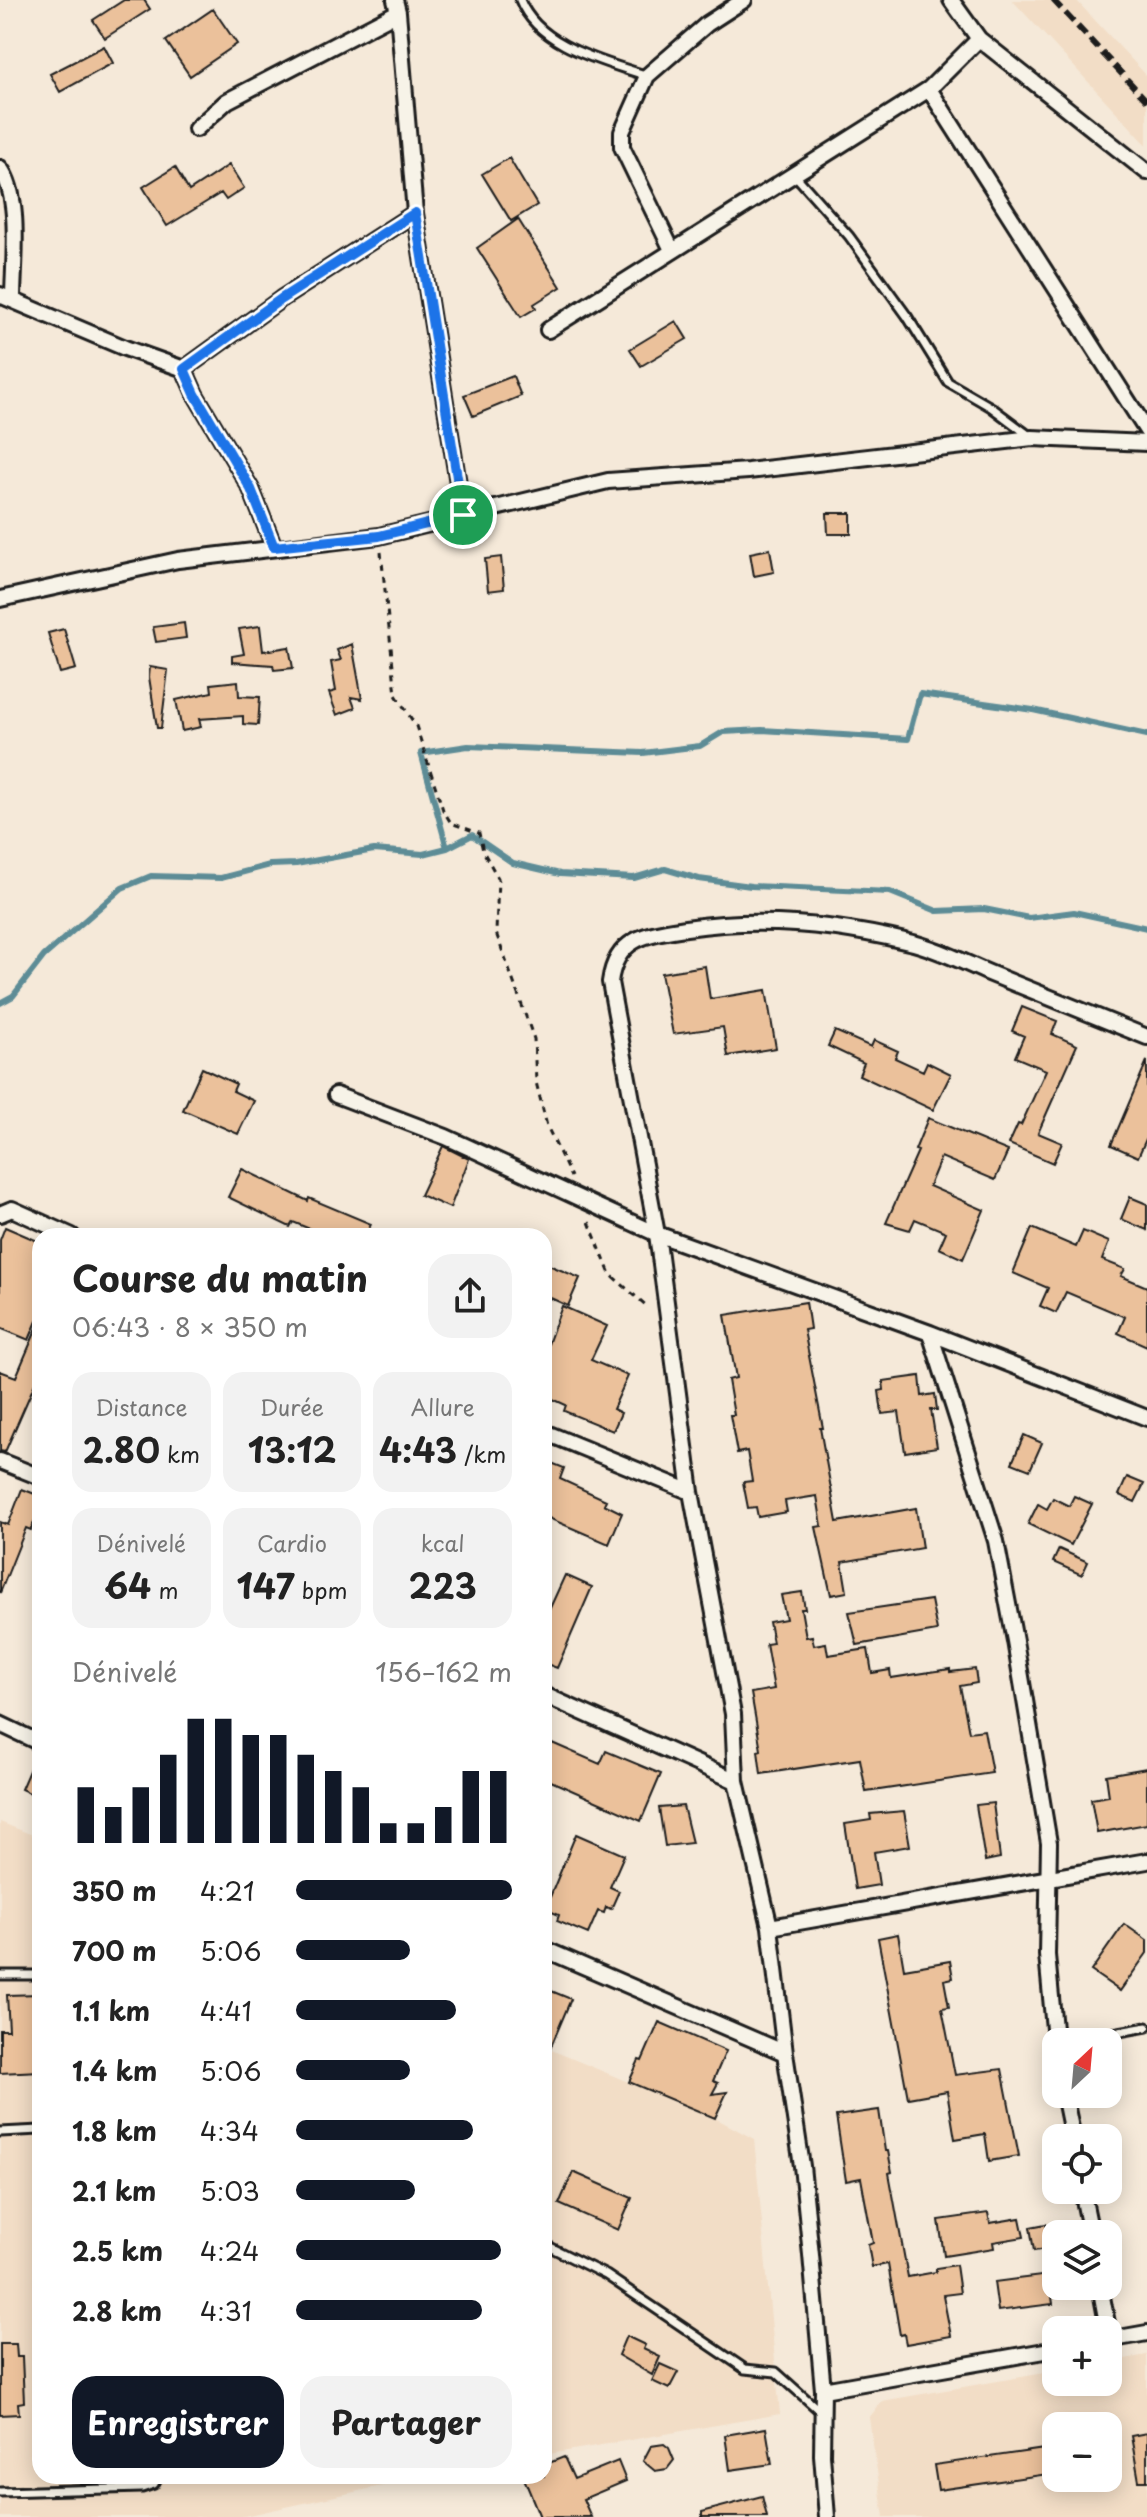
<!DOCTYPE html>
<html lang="fr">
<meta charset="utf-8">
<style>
:root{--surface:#fff;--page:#f2f2f2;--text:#222;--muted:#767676;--accent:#111827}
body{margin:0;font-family:"Playpen Sans",sans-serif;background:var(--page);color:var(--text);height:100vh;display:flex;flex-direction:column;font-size:30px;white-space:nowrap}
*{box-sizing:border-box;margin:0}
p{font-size:26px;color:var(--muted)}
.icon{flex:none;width:44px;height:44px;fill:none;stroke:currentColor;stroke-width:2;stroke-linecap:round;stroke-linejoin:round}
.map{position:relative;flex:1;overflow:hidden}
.drawer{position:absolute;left:32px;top:1228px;width:520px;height:1256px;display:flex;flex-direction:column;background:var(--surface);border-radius:24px;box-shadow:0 4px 20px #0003}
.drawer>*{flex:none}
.needle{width:52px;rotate:26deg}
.tools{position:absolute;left:1042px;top:2028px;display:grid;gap:16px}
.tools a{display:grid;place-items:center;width:80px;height:80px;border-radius:16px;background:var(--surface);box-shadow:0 4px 20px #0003;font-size:40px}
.pin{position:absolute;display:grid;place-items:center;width:68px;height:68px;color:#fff;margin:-34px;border:4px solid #fff;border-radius:50%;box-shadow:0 2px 8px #0007}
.round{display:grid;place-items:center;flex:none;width:84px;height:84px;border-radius:24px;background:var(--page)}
.headline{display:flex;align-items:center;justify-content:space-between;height:136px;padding:0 40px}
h1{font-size:36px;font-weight:700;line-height:60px}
.metrics{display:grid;grid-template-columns:repeat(3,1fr);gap:12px;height:136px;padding:8px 40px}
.metrics div{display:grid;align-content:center;border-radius:20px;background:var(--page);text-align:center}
.metrics b{font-size:34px;font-weight:700}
.metrics small{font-size:22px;font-weight:400}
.metrics p{font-size:22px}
.chart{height:224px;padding:16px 40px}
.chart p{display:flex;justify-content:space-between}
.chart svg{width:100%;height:144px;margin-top:8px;stroke:var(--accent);stroke-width:6}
.cta{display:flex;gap:16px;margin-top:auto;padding:16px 40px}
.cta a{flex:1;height:92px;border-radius:24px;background:var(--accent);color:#fff;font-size:32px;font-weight:700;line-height:92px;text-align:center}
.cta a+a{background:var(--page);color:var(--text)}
ul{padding:0 40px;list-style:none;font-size:26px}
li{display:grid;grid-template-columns:128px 96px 1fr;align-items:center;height:60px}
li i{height:20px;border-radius:10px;background:var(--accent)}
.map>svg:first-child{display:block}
.built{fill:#f2ddc6;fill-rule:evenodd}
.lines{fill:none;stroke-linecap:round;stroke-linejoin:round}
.stream{stroke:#5d8c96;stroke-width:6}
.building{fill:#ebc19b;stroke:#1c1c1c;stroke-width:2}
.lane-casing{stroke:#1c1c1c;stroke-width:13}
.street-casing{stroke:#1c1c1c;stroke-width:20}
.path{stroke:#1c1c1c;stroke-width:3;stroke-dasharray:6 6;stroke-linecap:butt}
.lane{stroke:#f7f3e8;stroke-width:7}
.street{stroke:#f7f3e8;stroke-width:14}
.rail{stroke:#1c1c1c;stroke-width:6;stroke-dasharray:12 6;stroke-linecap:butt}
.route-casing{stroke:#fff;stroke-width:16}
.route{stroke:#1a73e8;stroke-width:10}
</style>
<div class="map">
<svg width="1147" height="2517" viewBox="0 0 1147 2517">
<rect width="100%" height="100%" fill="#f5e9d9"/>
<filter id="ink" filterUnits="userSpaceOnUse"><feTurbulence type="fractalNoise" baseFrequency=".0125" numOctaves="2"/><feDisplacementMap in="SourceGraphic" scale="16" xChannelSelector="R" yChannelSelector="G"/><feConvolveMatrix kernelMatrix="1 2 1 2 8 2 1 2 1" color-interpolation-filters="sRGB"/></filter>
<g filter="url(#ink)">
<path class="built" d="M 1012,0 L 1076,0 L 1147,76 L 1147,145 Z
M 0,1822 L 40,1838 L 40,2476 L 427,2476 L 240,2517 L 0,2517 Z
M 544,2047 L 715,2118 L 754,2139 L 780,2414 L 544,2455 Z
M 1147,2355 L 1147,2517 L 884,2517 L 869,2418 L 882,2401 L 1056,2371 L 1056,2382 L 1108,2382 L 1108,2362 ZM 1056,2426 L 1108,2426 L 1108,2478 L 1056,2478 Z"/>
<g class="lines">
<path class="stream" d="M 447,848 L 421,753 L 468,746 L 643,753 L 700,746 L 723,732 L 762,730 L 908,739 L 920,694 L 1033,710 L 1147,735
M 0,1003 L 13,996 L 44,956 L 122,888 L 151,876 L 221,878 L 270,865 L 296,864 L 374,850 L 423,854 L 447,848 L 472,835 L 513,863 L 560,874 L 634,878 L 665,869 L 699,879 L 751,886 L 890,892 L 937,911 L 984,909 L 1029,918 L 1074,912 L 1147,928"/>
</g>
<path class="building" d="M 124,0 L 144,0 L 150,9 L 105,38 L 93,20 Z
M 213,9 L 237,44 L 190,76 L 166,41 Z
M 104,46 L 113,63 L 60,92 L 50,74 Z
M 509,158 L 537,205 L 511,221 L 482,174 Z
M 229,165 L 244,188 L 226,200 L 221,193 L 167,226 L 143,187 L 175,167 L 189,191 Z
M 518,219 L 561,287 L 534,304 L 536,308 L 521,317 L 477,248 Z
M 676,321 L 687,339 L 641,366 L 630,349 Z
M 513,376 L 521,396 L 473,416 L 464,395 Z
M 827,513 L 851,513 L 851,534 L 828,534 Z
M 770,549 L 774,572 L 754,576 L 750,553 Z
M 501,557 L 504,589 L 488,591 L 485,559 Z
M 184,623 L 186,638 L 156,642 L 153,627 Z
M 260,626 L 263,651 L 289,647 L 293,668 L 274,670 L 273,665 L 232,662 L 232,656 L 244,654 L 239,629 Z
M 64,629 L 76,669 L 60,673 L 48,633 Z
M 352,644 L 362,699 L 351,697 L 355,708 L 337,715 L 329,693 L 336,691 L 331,662 L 341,660 L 337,650 Z
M 150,667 L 168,670 L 161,728 L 157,728 L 149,677 Z
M 238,681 L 239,696 L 260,697 L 258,725 L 243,724 L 243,716 L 199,719 L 201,727 L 182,731 L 176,700 L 212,692 L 211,684 Z
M 705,966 L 710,999 L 766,990 L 776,1048 L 728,1056 L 723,1027 L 673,1034 L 661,973 Z
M 1022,1007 L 1057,1021 L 1052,1034 L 1077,1045 L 1038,1133 L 1062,1143 L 1053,1163 L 1009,1144 L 1018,1124 L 1021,1125 L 1046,1070 L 1015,1057 L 1024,1036 L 1012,1031 Z
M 835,1031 L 871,1047 L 874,1040 L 898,1051 L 895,1058 L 923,1071 L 927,1062 L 951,1074 L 933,1110 L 859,1075 L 864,1063 L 828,1046 Z
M 1147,1061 L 1147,1137 L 1138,1157 L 1111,1145 Z
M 202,1068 L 236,1084 L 233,1091 L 254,1101 L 238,1134 L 183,1110 Z
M 928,1118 L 1008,1151 L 995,1180 L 941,1157 L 929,1186 L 984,1210 L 963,1259 L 939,1248 L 946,1232 L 915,1219 L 910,1230 L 886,1223 L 918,1151 L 915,1150 Z
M 443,1146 L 469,1159 L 450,1208 L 420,1195 Z
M 242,1169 L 308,1201 L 309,1198 L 371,1224 L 366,1236 L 327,1236 L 293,1222 L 290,1227 L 228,1197 Z
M 1130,1197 L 1147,1204 L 1147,1230 L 1121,1219 Z
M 5,1227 L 40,1242 L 40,1314 L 29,1340 L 0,1328 L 0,1240 Z
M 1032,1228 L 1076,1247 L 1083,1231 L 1109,1242 L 1102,1260 L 1125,1269 L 1121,1276 L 1147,1287 L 1147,1346 L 1118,1333 L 1125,1317 L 1066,1292 L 1056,1313 L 1040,1306 L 1048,1288 L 1013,1273 Z
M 544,1263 L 580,1278 L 568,1306 L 544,1295 Z
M 806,1302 L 810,1329 L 804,1330 L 823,1428 L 820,1428 L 837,1522 L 916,1508 L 922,1548 L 842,1562 L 847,1592 L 831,1595 L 816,1527 L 822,1526 L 817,1496 L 785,1501 L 787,1512 L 758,1517 L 756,1507 L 748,1508 L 743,1482 L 752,1481 L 747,1451 L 737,1453 L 730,1415 L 734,1415 L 728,1380 L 736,1378 L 725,1315 Z
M 562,1306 L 607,1326 L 591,1360 L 628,1376 L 613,1409 L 621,1413 L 613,1431 L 564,1411 L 566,1405 L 544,1395 L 544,1355 Z
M 40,1321 L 40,1372 L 5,1452 L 0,1451 L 0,1371 L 16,1377 Z
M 920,1376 L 922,1396 L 935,1394 L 937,1410 L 931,1410 L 937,1447 L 905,1452 L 899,1412 L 882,1414 L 879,1391 L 884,1390 L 883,1381 Z
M 1024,1435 L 1042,1443 L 1030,1470 L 1012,1463 Z
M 544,1460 L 564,1468 L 560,1479 L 606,1500 L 604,1504 L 622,1513 L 609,1544 L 544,1516 Z
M 1127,1477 L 1144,1484 L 1135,1502 L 1119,1495 Z
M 22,1489 L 40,1496 L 40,1508 L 31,1530 L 26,1528 L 0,1593 L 0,1522 L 8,1525 Z
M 1074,1496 L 1092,1504 L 1071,1545 L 1028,1524 L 1038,1504 L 1047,1509 L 1053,1498 L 1069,1506 Z
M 1059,1549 L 1088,1562 L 1082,1575 L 1053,1562 Z
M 565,1575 L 592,1587 L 557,1668 L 544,1663 L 544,1621 Z
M 802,1592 L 805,1609 L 801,1609 L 806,1637 L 812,1636 L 814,1645 L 826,1643 L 828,1655 L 868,1649 L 872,1673 L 890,1670 L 891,1678 L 950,1669 L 950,1672 L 975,1669 L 977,1683 L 960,1686 L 969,1732 L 984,1730 L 992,1773 L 866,1792 L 860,1759 L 761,1774 L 758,1751 L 761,1750 L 751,1693 L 774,1689 L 766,1644 L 773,1643 L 769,1622 L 786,1619 L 781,1595 Z
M 931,1600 L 937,1631 L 857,1645 L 849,1612 Z
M 552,1743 L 600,1764 L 606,1751 L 661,1774 L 641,1821 L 544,1778 L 544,1761 Z
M 37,1752 L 40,1753 L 40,1798 L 21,1789 Z
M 1147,1768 L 1147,1824 L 1097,1833 L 1091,1799 L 1109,1796 L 1106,1775 Z
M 993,1803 L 1000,1858 L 985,1861 L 976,1805 Z
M 683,1806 L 692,1843 L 665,1846 L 659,1808 Z
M 904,1811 L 910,1846 L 874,1852 L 879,1885 L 855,1889 L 845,1824 L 871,1820 L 870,1814 Z
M 576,1834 L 624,1855 L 610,1887 L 619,1891 L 611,1909 L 606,1907 L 604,1913 L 598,1911 L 588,1934 L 557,1921 L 559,1915 L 545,1909 Z
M 1124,1924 L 1147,1940 L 1147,1953 L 1120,1991 L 1091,1971 Z
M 898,1934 L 904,1969 L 950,1961 L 953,1978 L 944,1980 L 949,2007 L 942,2008 L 955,2075 L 1002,2069 L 1019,2156 L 989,2161 L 985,2134 L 955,2139 L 947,2091 L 908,2098 L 878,1938 Z
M 544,1988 L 571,1999 L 544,2063 Z
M 40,1994 L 40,2019 L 38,2019 L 40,2071 L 0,2073 L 0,2030 L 9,2030 L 7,1995 Z
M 659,2022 L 726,2051 L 713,2081 L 718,2083 L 712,2094 L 727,2092 L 715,2118 L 629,2082 L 639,2060 L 642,2061 Z
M 879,2110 L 885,2151 L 888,2151 L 892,2172 L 889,2173 L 908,2277 L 936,2272 L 936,2268 L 956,2265 L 960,2293 L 943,2295 L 951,2336 L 906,2344 L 904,2334 L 900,2335 L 888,2264 L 872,2267 L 868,2245 L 873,2243 L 861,2178 L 846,2181 L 836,2116 Z
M 573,2172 L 632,2198 L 618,2230 L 559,2204 Z
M 988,2213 L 990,2223 L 1020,2218 L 1024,2237 L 993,2242 L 994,2248 L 944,2256 L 939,2220 Z
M 1046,2224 L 1048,2232 L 1056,2230 L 1056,2247 L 1034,2251 L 1030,2227 Z
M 1049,2275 L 1053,2304 L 998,2311 L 994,2282 Z
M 626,2336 L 645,2345 L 643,2349 L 660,2357 L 652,2375 L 618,2355 Z
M 0,2344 L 16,2344 L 17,2357 L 22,2357 L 24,2402 L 18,2403 L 19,2414 L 0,2415 Z
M 660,2364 L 678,2372 L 669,2389 L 652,2381 Z
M 766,2428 L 772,2464 L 730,2470 L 725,2435 Z
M 1147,2433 L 1147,2481 L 1139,2481 L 1131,2436 Z
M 664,2444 L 669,2448 L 674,2460 L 667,2469 L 655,2471 L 643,2461 L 651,2446 Z
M 1051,2448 L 1055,2473 L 938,2490 L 934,2465 Z
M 564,2457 L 574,2479 L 618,2461 L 626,2481 L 583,2499 L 591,2517 L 540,2517 L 523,2476 L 544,2476 L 544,2465 Z
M 762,2496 L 767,2517 L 702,2517 L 702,2512 Z"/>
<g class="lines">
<defs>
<path id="lane" d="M 520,0 C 539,47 604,61 647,76
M 794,174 L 849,236 L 907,316 L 948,382 L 991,407 L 1031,437
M 0,1975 L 40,1975
M 1063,2042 L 1147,2027
M 0,2132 L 40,2130
M 544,2244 L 606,2275 L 745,2369 L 776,2372 L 822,2413
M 0,2492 L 142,2488 L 154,2484 L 158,2476"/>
<path id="street" d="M 395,0 L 398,12 L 415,213 L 463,515
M 951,0 L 979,39 L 1147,172
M 929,89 L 1147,431
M 196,129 L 227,101 L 398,12
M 0,168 C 22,198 13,262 13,300
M 672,250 L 622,147 L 622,132 L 647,76 L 707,24 L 744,0
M 0,295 L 125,348 L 184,369 L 195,394 L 251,489 L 274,547
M 548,330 L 929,89 L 979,39
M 184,369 L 281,299 L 415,213
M 0,599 L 178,560 L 379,536 L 608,481 L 748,471 L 1032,438 L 1147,443
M 336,1095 L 446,1137 L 657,1234 L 930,1333 L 1147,1418
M 0,1214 L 12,1209 L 72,1236
M 930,1333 L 996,1541 L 1015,1641 L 1049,1843 L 1047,1955 L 1056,2050
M 544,1432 L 691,1492
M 0,1461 L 40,1477
M 544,1695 L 736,1781
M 0,1724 L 40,1743
M 770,1927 L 1147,1861
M 544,1949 L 785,2053
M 1064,2094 L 1073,2138
M 1082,2190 L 1091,2234
M 1100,2286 L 1110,2339
M 1108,2340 L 1147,2333
M 823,2390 L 1056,2349
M 827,2517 L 822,2455 L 823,2390 L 811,2255 L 802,2166 L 785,2053 L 770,1927 L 736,1781 L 733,1714 L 691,1492 L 657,1234 L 610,982 C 616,937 647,934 686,928 C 760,917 836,924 909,942 C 936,948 963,962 989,973 C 1041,994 1094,1015 1147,1037"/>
</defs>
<use href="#lane" class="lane-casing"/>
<use href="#street" class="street-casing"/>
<path class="path" d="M 381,552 L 396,695 L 416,726 L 443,810 L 451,823 L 479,833 L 483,851 L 498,878 L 496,933 L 534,1039 L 536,1082 L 547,1126 L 571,1177
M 589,1222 L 610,1274 L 649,1308"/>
<use href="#lane" class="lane"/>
<use href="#street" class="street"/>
<path class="rail" d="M 1053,0 L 1147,101"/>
</g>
</g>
<g class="lines" filter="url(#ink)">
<defs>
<path id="route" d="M 415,213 L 463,515 L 379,536 L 274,547 L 251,489 L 195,394 L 184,369 L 281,299 Z"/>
</defs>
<use href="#route" class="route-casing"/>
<use href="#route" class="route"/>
</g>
</svg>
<div class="tools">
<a><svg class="needle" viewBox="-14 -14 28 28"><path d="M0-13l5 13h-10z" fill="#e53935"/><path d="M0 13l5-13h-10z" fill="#767676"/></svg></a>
<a><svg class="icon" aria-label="locate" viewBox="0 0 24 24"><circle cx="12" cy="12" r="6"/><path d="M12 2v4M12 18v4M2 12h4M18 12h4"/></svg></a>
<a><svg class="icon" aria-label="layers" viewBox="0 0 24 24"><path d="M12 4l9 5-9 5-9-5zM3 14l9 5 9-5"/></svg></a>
<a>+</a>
<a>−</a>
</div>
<div class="pin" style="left:463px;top:515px;background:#1e9e55"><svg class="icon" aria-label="arrive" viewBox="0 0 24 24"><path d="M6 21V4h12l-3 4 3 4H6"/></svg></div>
<section class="drawer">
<div class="headline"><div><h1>Course du matin</h1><p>06:43 · 8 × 350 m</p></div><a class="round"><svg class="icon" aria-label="share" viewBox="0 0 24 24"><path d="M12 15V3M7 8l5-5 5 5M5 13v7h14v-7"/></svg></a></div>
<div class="metrics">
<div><p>Distance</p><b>2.80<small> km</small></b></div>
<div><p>Durée</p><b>13:12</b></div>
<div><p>Allure</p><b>4:43<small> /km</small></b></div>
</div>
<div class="metrics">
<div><p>Dénivelé</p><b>64<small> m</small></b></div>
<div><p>Cardio</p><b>147<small> bpm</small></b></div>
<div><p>kcal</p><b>223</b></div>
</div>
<div class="chart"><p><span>Dénivelé</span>156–162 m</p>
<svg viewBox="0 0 160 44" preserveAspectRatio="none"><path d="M5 44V27M15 44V33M25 44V27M35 44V17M45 44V6M55 44V6M65 44V11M75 44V11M85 44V17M95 44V22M105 44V27M115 44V38M125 44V38M135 44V33M145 44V22M155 44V22"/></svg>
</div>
<ul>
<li><b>350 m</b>4:21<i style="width:100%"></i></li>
<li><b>700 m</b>5:06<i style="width:53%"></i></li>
<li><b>1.1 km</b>4:41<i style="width:74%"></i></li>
<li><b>1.4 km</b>5:06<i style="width:53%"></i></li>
<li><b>1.8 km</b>4:34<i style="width:82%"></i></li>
<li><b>2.1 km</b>5:03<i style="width:55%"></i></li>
<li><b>2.5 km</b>4:24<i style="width:95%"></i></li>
<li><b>2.8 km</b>4:31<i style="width:86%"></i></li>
</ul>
<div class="cta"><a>Enregistrer</a><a>Partager</a></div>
</section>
</div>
